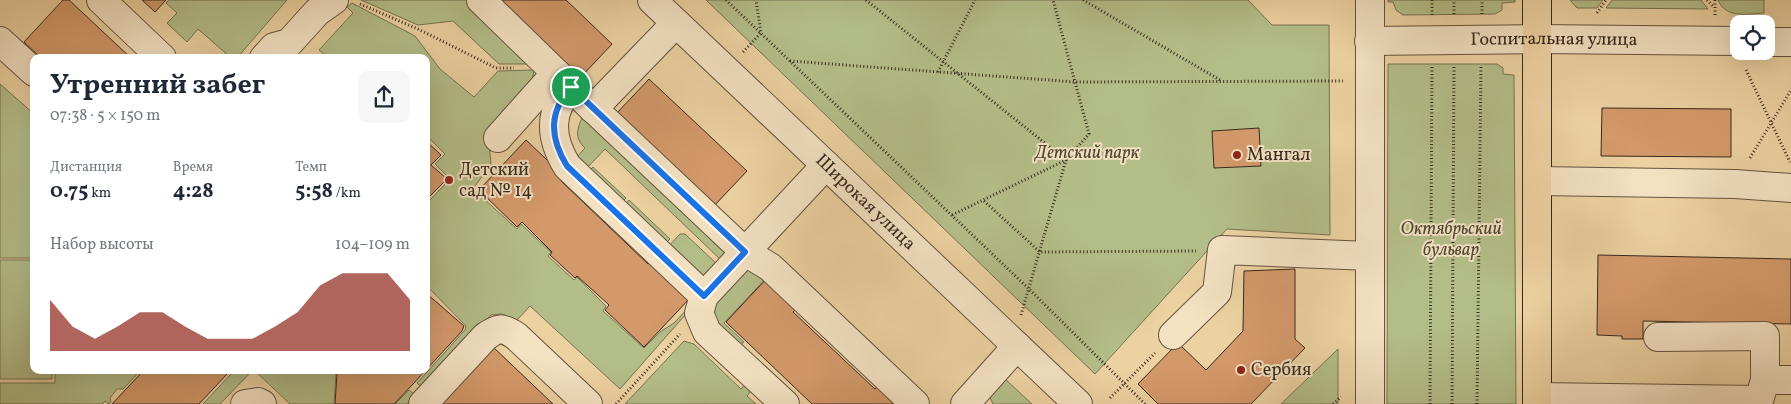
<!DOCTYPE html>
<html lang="ru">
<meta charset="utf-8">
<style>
:root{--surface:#fff;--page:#f6f6f7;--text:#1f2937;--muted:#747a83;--accent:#8f2418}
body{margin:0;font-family:Vollkorn,serif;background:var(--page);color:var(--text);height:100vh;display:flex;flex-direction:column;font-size:19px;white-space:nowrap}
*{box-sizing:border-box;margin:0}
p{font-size:16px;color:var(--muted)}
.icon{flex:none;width:28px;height:28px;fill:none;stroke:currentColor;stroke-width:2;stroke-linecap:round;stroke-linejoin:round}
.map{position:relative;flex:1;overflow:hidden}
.side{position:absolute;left:30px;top:54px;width:400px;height:320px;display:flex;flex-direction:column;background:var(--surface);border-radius:10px;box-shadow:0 5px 20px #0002}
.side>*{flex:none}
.buttons{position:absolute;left:1730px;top:15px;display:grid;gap:10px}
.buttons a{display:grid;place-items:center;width:45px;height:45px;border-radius:10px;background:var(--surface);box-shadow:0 5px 20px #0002;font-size:25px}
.pin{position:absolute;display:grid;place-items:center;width:42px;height:42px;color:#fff;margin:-21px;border:2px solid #fff;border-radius:50%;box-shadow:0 1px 5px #0007}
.round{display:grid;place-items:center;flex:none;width:52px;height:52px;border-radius:10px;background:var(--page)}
.headline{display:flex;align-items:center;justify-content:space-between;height:85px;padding:0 20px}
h1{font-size:28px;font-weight:700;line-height:38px}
.stats{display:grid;grid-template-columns:repeat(3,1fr);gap:8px;height:85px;padding:5px 20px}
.stats div{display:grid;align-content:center}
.stats b{font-size:21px;font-weight:700}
.stats small{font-size:14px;font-weight:400}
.stats p{font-size:14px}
.chart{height:140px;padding:10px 20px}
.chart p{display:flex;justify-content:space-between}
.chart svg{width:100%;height:90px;margin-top:5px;fill:var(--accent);opacity:.7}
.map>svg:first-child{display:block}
.green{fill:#b3bd88;stroke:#767353}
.building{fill:#d3996b;stroke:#38291e}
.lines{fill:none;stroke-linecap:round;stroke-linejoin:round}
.minor-casing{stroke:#65533f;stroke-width:30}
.major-casing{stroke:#38291e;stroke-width:30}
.path{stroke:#38291e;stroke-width:3;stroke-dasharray:1 2.5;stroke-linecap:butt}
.minor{stroke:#f3e1c2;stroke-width:28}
.major{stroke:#ecd1a1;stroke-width:28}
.route-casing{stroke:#fff;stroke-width:10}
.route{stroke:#1a73e8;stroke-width:6}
.poi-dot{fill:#8f2418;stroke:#f3e1c2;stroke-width:2}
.labels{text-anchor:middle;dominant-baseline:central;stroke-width:4;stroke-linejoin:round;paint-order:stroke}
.street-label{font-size:18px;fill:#38291e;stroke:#f3e1c2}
.park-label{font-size:18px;font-style:italic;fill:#514733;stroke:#f3e1c2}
.poi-label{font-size:18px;fill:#38291e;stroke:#f3e1c2;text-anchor:start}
</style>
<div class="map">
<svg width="1791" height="404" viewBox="0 0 1791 404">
<rect width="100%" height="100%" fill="#ecd1a1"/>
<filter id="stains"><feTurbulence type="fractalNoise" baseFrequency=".004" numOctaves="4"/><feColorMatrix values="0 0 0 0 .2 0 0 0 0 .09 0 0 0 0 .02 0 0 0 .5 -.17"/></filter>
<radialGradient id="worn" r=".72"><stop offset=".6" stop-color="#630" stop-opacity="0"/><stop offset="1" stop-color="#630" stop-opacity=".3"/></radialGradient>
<path class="green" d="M 169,0 L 287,0 L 237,58 L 230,57 L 198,29 L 187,42 L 167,23 L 177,13 L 166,3 Z
M 361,0 L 467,0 L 534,64 L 499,64 L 453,21 L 418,25 Z
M 706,0 L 1248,0 L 1272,25 L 1329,25 L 1330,235 L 1227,229 L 1095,374 Z
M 1388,0 L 1515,0 L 1515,2 L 1502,3 L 1502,10 L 1495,14 L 1403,15 L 1396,10 L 1393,2 L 1388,2 Z
M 1570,0 L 1603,0 L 1597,8 L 1577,8 Z
M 1612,0 L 1701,0 L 1708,9 L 1606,8 Z
M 1718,0 L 1764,0 L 1764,13 C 1747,14 1726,19 1718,0 Z
M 352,3 L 415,36 L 440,69 L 474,97 L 498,71 L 534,70 L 532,82 L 489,142 L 491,164 L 473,189 L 517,229 L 521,224 L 551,252 L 548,256 L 574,280 L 577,277 L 606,306 L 603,311 L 644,348 L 660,332 L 674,323 L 691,305 L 693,306 L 620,389 L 530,306 L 517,320 L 502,314 L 491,315 L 422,388 L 417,383 L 465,330 L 466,326 L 426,285 L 428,214 L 426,204 L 450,179 L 435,164 L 445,154 L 426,135 L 426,58 L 327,57 L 319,50 L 353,13 L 347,7 Z
M 1388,64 L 1497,64 L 1503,68 L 1503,74 L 1514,75 L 1516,404 L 1387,404 Z
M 0,84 L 34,114 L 34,258 L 0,258 Z
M 583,116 L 727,255 L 722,261 L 605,149 L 585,170 L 574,160 L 585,148 C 574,138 577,128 583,116 Z
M 593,167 L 626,198 L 621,203 L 588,172 Z
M 629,200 L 670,239 L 664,245 L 623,206 Z
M 680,234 L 685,234 L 718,265 L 703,281 L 667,248 Z
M 0,260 L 34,260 L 34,370 L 52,370 L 52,379 L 0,379 Z
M 744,267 L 771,273 L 724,323 L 744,342 L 740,345 C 729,334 710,321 713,304 Z
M 684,341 L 694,344 L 741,389 L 747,382 L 753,388 L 747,396 L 756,404 L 625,404 Z
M 1338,349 L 1338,404 L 1281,404 Z
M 55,370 L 141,370 L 123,389 L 117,389 L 110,398 L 111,402 L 109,404 L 105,401 L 102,404 L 0,404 L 0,383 L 55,383 Z
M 230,370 L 253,370 L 220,404 L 203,404 L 232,373 Z
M 254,370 L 338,370 L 338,372 L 336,373 L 334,404 L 290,404 Z
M 1005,379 L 1032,404 L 993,404 L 989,395 Z
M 409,390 L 415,395 L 407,404 L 395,404 Z"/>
<path class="building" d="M 63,0 L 69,0 L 131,58 L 41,58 L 24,42 Z
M 142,0 L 166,0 L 155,12 Z
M 498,0 L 566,0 L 612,44 L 580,78 Z
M 649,79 L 747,171 L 713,207 L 615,115 Z
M 1602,108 L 1731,109 L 1731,157 L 1601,156 Z
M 1259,128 L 1261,166 L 1214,168 L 1212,131 Z
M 526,140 L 565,177 L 561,181 L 648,264 L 653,260 L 691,297 L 644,347 L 605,310 L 609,305 L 577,276 L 575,278 L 550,255 L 552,252 L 522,222 L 517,227 L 479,190 Z
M 426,141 L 441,155 L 431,165 L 447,179 L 426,200 Z
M 1598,255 L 1791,259 L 1791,324 L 1643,321 L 1643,339 L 1622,339 L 1622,336 L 1597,335 Z
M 1295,269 L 1295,339 L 1305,348 L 1251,404 L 1158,404 L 1138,384 L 1178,343 L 1206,370 L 1243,331 L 1244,271 Z
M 769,276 L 800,306 L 793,312 L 875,389 L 881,382 L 905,404 L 812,404 L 726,322 Z
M 426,293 L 464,326 L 462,331 L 413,384 L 394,404 L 335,404 L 337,373 L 339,373 L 339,370 L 426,370 Z
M 491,345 L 553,404 L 436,404 Z
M 144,370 L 225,370 L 228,373 L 199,404 L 112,404 Z"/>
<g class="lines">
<defs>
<g id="minor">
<path d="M 101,0 L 162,58"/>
<path d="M 481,0 L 584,100 L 745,252 L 770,267 L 915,404"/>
<path id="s1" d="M 652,0 L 1078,404"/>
<path d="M 1370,0 L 1370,404"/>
<path d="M 0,41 L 34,72"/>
<path id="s2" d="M 1369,41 L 1537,39 L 1739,41"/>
<path d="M 1766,42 L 1791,42"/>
<path d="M 264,58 L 274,47 L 289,43 L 317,12 L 334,0"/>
<path d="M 571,87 C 548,112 550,138 567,166 L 704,296"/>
<path d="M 593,109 L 676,23"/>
<path d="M 498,138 L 556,73"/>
<path d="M 1537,181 L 1735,184 L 1791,188"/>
<path d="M 1173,335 L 1217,292 L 1222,250 L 1370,256"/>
<path d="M 1658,337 L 1765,336 L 1765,380 L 1758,404"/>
<path d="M 1765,380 L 1791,380"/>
<path d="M 1537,397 L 1758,400"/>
<path d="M 245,404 L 258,402 L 262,404"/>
<path d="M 423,404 L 485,337 C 498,327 502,327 516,336 L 588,404"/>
<path d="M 785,404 L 707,332 L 699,313 L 704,296 L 826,165"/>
<path d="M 965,404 L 1017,346"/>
</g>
<path id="major" d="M 1537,404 L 1537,0"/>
</defs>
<use href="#minor" class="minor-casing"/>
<use href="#major" class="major-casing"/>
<path class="path" d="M 726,0 L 1029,289 L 1145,404
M 866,0 L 1066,160 L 952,215
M 1083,0 L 1220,80
M 1432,0 L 1432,15
M 1707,0 L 1714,7
M 1715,0 L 1715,15
M 360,4 L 418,29 L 496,68 L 514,68
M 1597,13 L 1606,0
M 1454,14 L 1454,0
M 1482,14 L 1482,0
M 743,52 L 761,33 L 756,0
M 790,61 L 1075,82 L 1343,81
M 1746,70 L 1790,162
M 938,72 L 975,0
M 1750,158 L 1791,90
M 984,201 L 1040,252 L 1196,251
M 1021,315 L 1066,160 L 1089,134 L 1053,0
M 1110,398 L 1155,353
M 616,404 L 680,334
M 1333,404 L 1341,397
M 1430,404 L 1432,65
M 1452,404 L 1454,66
M 1477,404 L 1481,65"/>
<use href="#minor" class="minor"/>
<use href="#major" class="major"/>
</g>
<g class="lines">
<defs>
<path id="route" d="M 571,87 L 745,252 L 704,296 L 567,166 C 550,138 548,113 571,87 Z"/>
</defs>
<use href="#route" class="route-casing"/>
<use href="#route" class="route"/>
</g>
<g class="poi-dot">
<circle cx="1237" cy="155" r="5"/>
<circle cx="449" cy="180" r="5"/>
<circle cx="1241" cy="370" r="5"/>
</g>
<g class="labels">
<g class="street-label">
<text stroke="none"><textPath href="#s2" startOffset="185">Госпитальная улица</textPath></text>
<text stroke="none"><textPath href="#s1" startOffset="294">Широкая улица</textPath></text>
</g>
<g class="park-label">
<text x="1087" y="153">Детский парк</text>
<text x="1451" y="229">Октябрьский<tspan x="1451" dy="21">бульвар</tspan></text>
</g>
<g class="poi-label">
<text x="1247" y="155">Мангал</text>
<text x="459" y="170">Детский<tspan x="459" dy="21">сад № 14</tspan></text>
<text x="1251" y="370">Сербия</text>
</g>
</g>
<rect width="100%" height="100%" filter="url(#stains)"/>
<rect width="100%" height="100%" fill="url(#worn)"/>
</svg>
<div class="buttons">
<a><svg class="icon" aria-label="locate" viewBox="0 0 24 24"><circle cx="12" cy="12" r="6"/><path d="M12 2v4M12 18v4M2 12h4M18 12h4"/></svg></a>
</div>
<div class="pin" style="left:571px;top:87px;background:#1e9e55"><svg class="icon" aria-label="arrive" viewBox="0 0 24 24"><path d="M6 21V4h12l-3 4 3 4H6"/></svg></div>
<section class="side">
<div class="headline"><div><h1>Утренний забег</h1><p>07:38 · 5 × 150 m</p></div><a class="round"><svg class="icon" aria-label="share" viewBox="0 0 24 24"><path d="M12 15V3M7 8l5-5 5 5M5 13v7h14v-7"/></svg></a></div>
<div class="stats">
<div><p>Дистанция</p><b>0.75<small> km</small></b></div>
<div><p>Время</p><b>4:28</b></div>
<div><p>Темп</p><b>5:58<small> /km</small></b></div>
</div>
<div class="chart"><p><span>Набор высоты</span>104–109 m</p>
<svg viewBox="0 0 160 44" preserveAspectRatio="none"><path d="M0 44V19L10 32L20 38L30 32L40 25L50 25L60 32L70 38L80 38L90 38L100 32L110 25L120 12L130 6L140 6L150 6L160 19V44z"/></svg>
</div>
</section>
</div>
